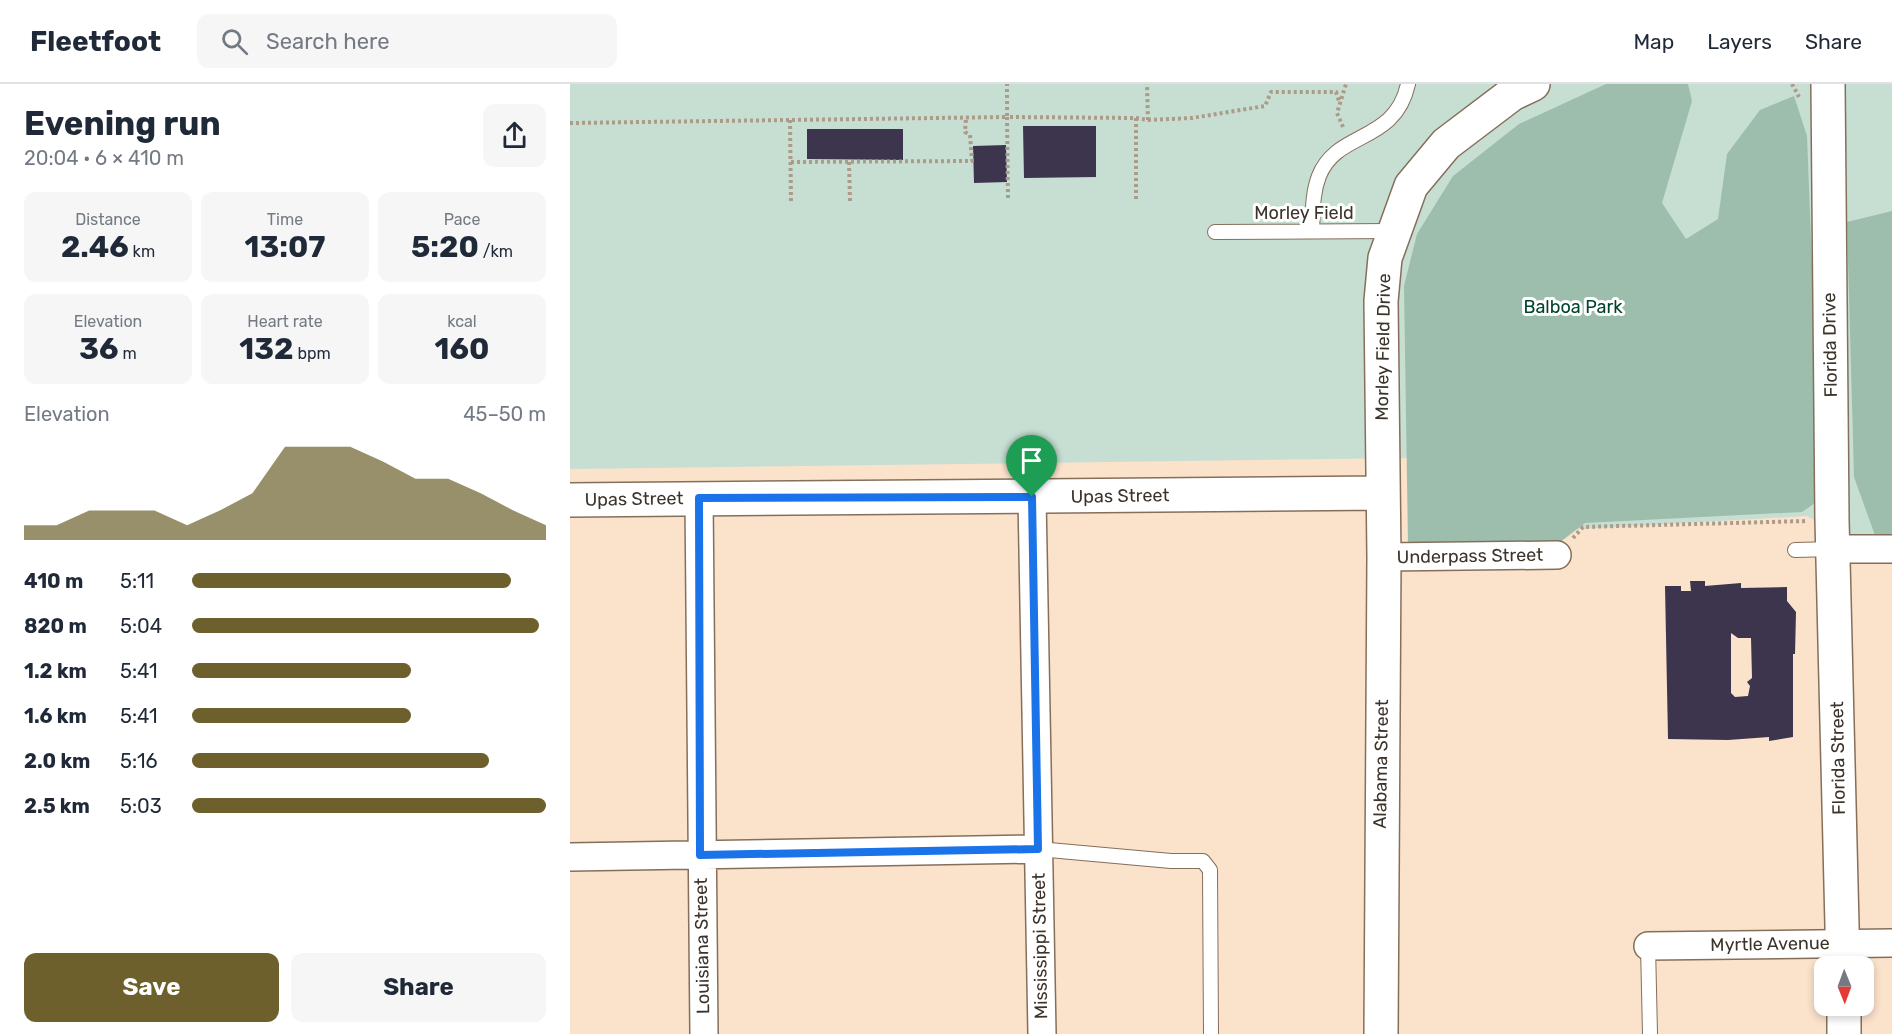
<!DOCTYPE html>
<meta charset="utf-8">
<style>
:root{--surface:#fff;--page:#f6f6f7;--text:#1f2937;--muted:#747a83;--line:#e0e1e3;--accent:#6d602d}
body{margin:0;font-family:Rubik,sans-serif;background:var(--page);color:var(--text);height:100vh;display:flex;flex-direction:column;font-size:22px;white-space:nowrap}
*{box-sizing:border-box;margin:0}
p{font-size:20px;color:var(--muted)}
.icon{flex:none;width:33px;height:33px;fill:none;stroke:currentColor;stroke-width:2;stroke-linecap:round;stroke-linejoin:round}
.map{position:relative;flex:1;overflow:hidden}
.details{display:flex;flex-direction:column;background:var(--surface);width:570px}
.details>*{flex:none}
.needle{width:39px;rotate:179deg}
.buttons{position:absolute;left:1244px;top:872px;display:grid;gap:12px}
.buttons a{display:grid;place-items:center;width:60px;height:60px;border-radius:12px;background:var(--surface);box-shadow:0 3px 9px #0003;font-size:30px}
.pin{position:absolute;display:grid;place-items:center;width:51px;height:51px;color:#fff;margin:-62px -26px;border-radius:50% 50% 50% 0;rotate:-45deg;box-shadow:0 0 6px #0007}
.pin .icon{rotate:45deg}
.round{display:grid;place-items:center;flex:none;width:63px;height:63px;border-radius:12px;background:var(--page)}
.overview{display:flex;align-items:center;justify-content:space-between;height:102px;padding:0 24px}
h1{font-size:33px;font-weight:700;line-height:45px}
.figures{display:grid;grid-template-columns:repeat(3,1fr);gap:9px;height:102px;padding:6px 24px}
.figures div{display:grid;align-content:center;border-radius:12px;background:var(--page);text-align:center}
.figures b{font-size:30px;font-weight:700}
.figures small{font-size:16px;font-weight:400}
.figures p{font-size:16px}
.chart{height:168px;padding:12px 24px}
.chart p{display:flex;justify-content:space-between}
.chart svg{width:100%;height:108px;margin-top:6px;fill:var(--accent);opacity:.7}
.cta{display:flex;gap:12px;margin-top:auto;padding:12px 24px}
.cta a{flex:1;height:69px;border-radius:12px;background:var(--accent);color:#fff;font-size:24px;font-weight:700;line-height:69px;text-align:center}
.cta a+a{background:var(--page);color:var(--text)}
ul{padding:0 24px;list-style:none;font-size:20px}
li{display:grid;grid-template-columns:96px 72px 1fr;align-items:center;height:45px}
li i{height:15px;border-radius:8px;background:var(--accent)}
header{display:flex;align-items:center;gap:36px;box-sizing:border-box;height:84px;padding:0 30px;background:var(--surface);border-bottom:2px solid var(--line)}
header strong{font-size:28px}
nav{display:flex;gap:33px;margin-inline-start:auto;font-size:21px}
.search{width:420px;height:54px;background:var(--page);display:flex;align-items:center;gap:15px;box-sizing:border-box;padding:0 21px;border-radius:12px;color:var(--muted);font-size:22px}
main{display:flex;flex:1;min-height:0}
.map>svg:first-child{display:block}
.green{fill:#c7ded2}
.forest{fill:#9dbead}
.building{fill:#3d354e;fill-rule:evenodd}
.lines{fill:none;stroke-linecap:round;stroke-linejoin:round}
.lane-casing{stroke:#856f5b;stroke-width:16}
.street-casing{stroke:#856f5b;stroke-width:30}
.secondary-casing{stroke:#856f5b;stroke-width:36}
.path{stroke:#ad9b8a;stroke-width:4;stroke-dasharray:3 3;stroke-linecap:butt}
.lane{stroke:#fff;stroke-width:14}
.street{stroke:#fff;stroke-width:27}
.secondary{stroke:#fff;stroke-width:33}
.route-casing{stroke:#fff;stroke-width:12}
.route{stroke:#1a73e8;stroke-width:8}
.labels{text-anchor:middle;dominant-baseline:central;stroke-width:6;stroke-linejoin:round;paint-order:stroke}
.street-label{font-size:18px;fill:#3c332a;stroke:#fff}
.park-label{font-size:18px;fill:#00442d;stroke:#fff}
</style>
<header>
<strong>Fleetfoot</strong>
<div class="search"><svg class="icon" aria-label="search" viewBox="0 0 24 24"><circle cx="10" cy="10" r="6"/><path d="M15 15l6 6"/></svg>Search here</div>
<nav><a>Map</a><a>Layers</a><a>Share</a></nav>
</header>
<main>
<section class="details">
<div class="overview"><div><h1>Evening run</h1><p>20:04 · 6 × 410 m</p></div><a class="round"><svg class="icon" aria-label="share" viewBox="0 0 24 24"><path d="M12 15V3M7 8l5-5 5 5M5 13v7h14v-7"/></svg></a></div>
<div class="figures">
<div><p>Distance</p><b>2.46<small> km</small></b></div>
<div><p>Time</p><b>13:07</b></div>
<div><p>Pace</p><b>5:20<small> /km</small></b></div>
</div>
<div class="figures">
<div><p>Elevation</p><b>36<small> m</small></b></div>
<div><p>Heart rate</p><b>132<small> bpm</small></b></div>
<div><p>kcal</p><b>160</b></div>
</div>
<div class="chart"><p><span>Elevation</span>45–50 m</p>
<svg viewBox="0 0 160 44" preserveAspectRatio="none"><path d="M0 44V38L10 38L20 32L30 32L40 32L50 38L60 32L70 25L80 6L90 6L100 6L110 12L120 19L130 19L140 25L150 32L160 38V44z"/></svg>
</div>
<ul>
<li><b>410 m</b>5:11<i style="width:90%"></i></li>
<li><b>820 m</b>5:04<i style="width:98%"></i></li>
<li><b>1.2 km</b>5:41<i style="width:62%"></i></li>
<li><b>1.6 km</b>5:41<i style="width:62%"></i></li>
<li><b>2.0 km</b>5:16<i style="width:84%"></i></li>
<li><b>2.5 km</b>5:03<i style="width:100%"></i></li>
</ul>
<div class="cta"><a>Save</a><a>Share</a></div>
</section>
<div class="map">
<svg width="1322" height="950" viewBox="0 0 1322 950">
<rect width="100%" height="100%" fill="#fae2cb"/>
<path class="green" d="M 0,0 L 1322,0 L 1322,457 L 1283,458 L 1237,432 L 992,446 L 839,374 L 0,385 Z"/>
<path class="forest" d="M 1036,0 L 1118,0 L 1122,17 L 1092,119 L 1116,155 L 1148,135 L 1157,70 L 1190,26 L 1224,12 L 1237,52 L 1251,415 L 1232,428 L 1015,439 L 985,462 L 838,460 L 834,202 L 847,150 L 883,92 L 949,40 Z
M 1322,127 L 1322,453 L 1306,454 L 1284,393 L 1277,138 Z"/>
<path class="building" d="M 453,42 L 526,42 L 526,93 L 454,94 Z
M 237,45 L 333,45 L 333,76 L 237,75 Z
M 436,61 L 437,98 L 404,99 L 403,62 Z
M 1120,497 L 1135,497 L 1135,502 L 1171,499 L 1171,504 L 1217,503 L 1217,517 L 1226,528 L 1225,570 L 1223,570 L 1223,653 L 1199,657 L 1199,653 L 1158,656 L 1098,655 L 1095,502 L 1111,502 L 1111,507 L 1121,507 ZM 1161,549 L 1168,554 L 1181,554 L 1182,594 L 1177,598 L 1180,602 L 1178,612 L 1165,613 L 1161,609 Z"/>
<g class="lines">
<defs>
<path id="lane" d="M 742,147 C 743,129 742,110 749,92 C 767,46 825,60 838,0
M 645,148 L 823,147
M 1225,466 L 1264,465
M 468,765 L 601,777 L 633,777 L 640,786 L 641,950
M 1078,862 L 1080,950"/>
<path id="street" d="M 462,413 L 472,950
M 129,414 L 134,950
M 1264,465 L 1322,465
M 814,473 L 987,471
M 0,773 L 468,765
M 1078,862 L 1322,859"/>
<path id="secondary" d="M 1258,0 L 1262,436 L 1273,882
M 0,416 L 813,409
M 1274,921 L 1274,950
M 811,950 L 814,473 L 811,217 L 815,174 L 841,102 L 876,60 L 942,10 L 963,0"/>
</defs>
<use href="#lane" class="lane-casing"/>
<use href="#street" class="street-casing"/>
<use href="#secondary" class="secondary-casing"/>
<path class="path" d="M 1222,0 L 1229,13
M 566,34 L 578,36 L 577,0
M 220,36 L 221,118
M 578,36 L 622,34 L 695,22 L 701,8 L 766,8 L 769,17
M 0,39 L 437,33 L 437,0
M 773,43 L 767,29 L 776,0
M 221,78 L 402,77 L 400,51 L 395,48 L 396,34
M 279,78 L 280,117
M 438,114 L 437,33 L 566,34 L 566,115
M 1003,454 L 1013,443 L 1237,437"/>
<use href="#lane" class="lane"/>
<use href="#street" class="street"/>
<use href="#secondary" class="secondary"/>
</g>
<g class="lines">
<defs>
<path id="route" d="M 462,413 L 468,765 L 130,771 L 129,414 Z"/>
</defs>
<use href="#route" class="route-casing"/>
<use href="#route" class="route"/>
</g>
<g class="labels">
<g class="street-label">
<text x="734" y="129">Morley Field</text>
<text transform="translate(1260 261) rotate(-91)">Florida Drive</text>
<text transform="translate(813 263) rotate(-89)">Morley Field Drive</text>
<text transform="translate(550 412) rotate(-1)">Upas Street</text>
<text transform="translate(64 415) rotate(-1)">Upas Street</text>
<text transform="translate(900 472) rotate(-1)">Underpass Street</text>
<text transform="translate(1268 674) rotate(-91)">Florida Street</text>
<text transform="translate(811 680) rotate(-89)">Alabama Street</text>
<text transform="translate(1200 860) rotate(-1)">Myrtle Avenue</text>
<text transform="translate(132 862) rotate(-91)">Louisiana Street</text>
<text transform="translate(470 862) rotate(-91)">Mississippi Street</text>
</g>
<g class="park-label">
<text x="1003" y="223">Balboa Park</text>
</g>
</g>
</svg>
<div class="buttons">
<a><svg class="needle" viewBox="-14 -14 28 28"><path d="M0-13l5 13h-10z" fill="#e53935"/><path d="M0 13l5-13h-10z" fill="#747a83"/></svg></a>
</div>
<div class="pin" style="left:462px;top:413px;background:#1e9e55"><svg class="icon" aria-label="arrive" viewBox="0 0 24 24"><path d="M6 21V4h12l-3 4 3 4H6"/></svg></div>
</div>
</main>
